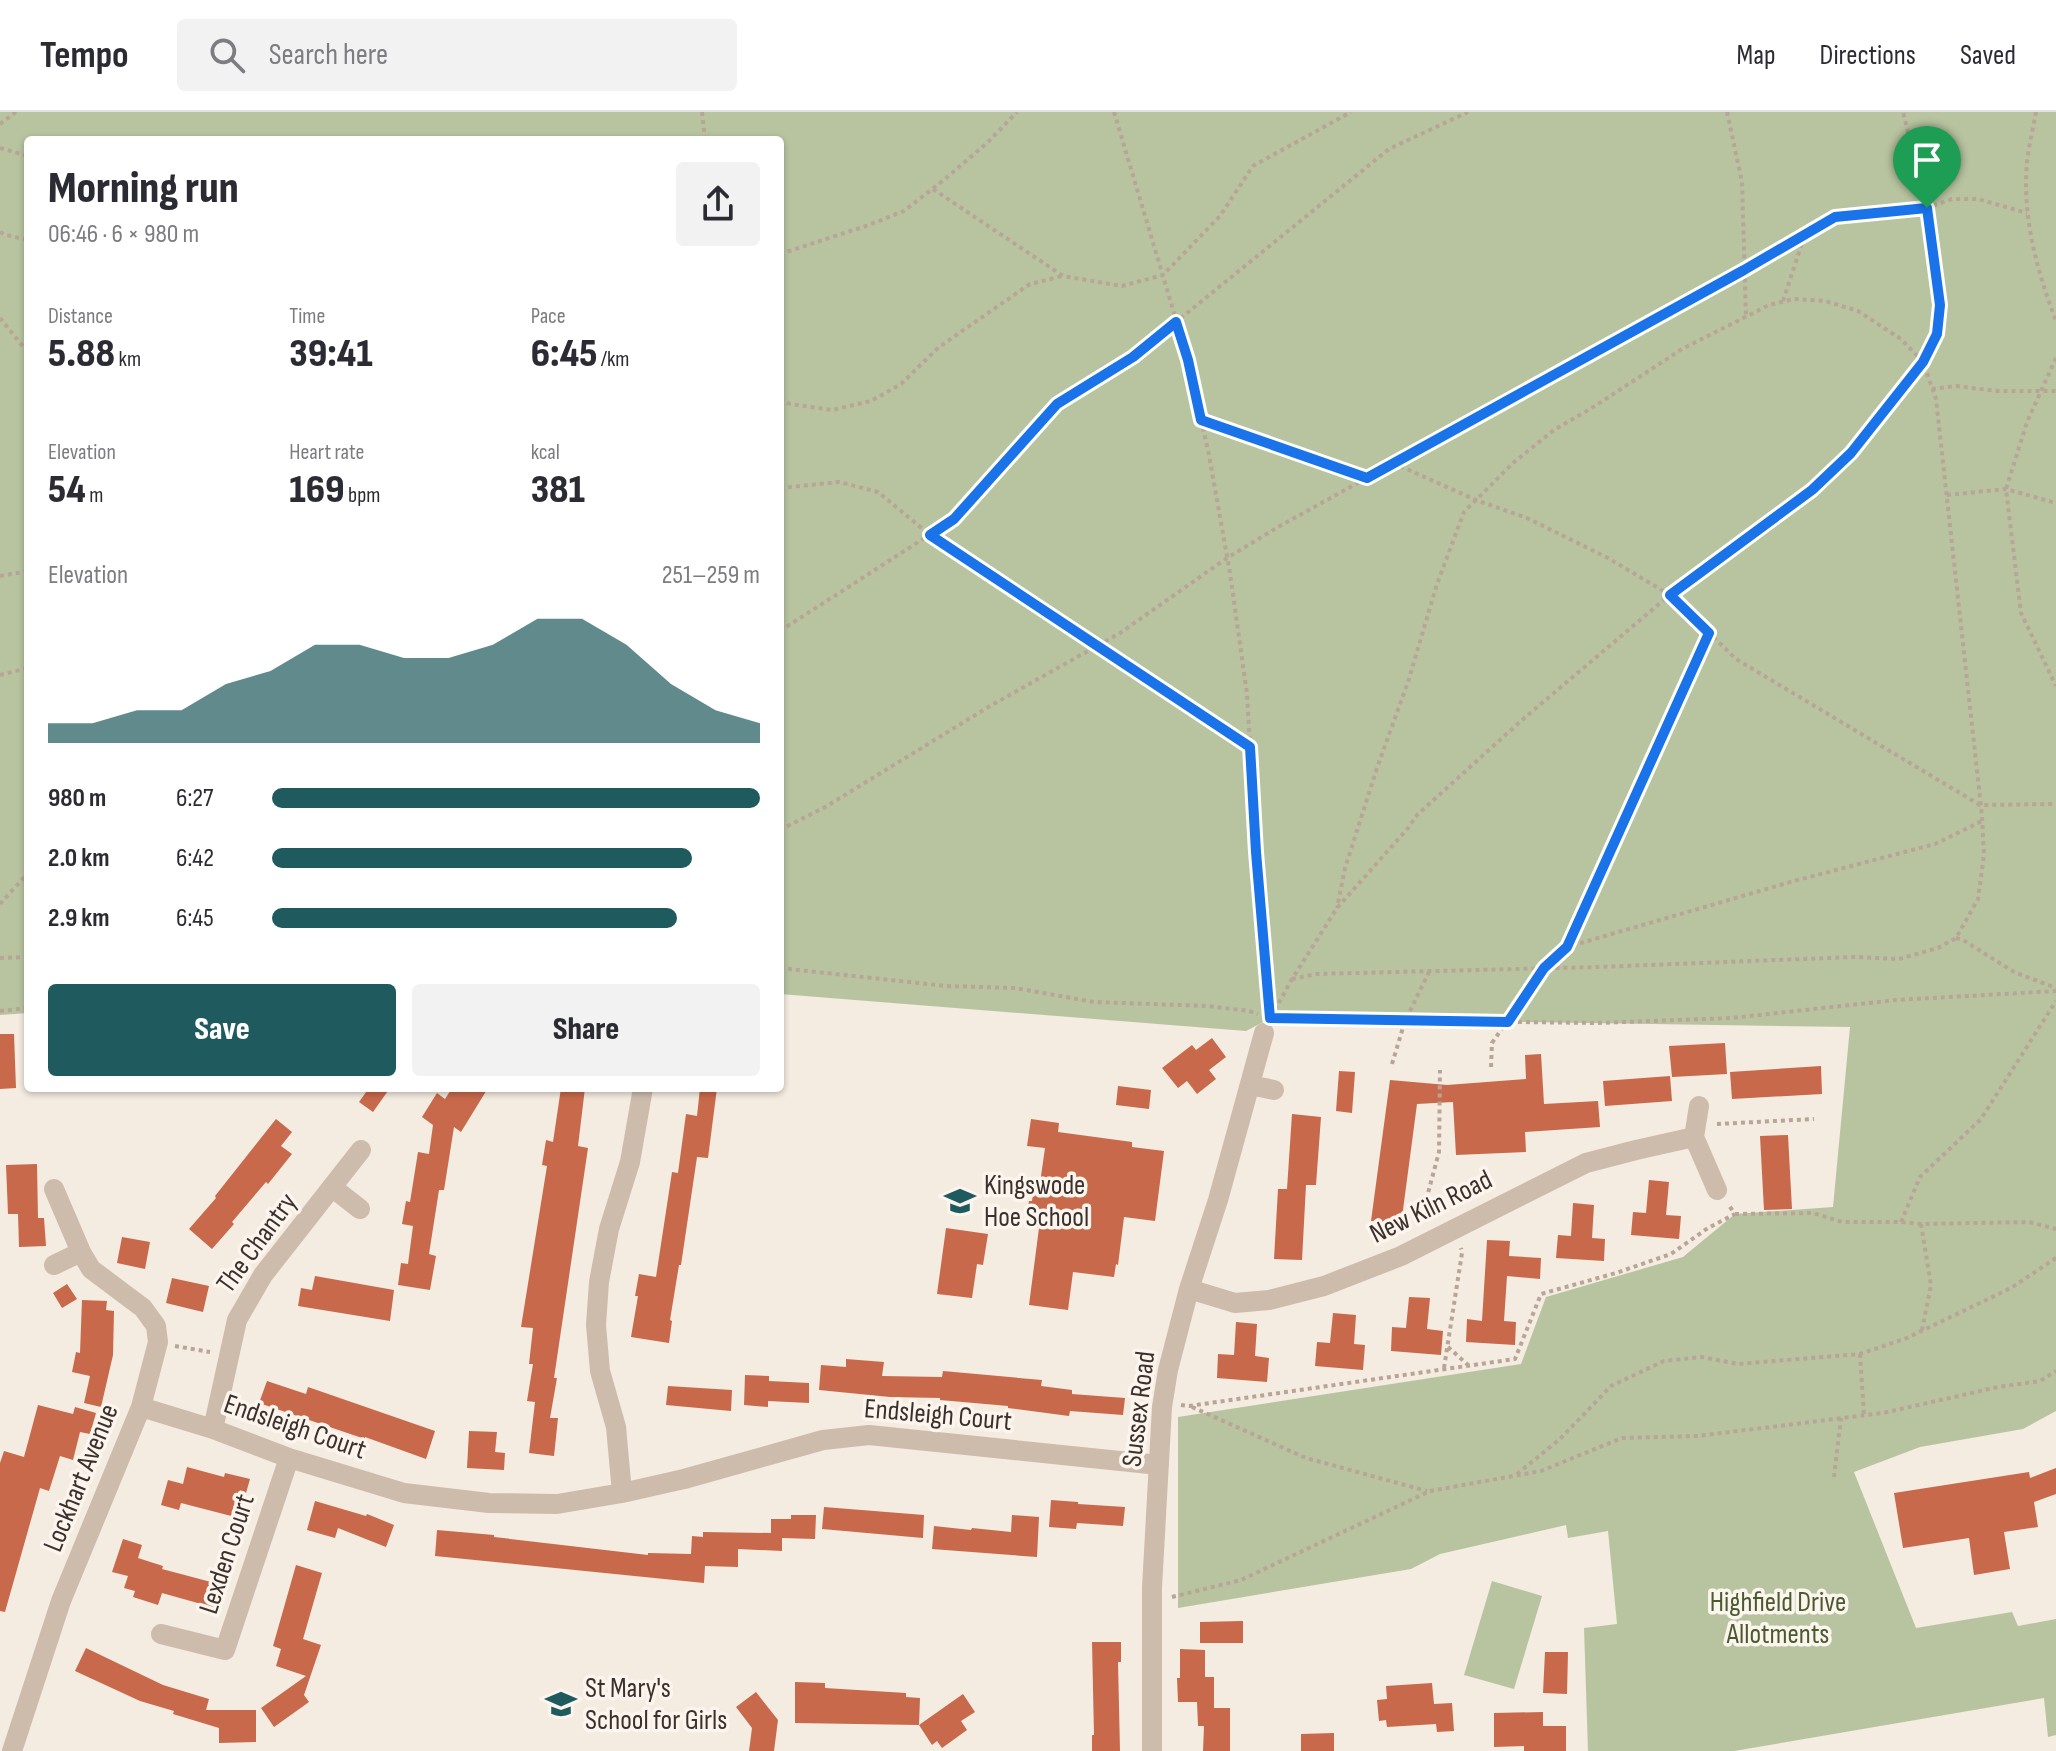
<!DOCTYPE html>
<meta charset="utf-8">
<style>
:root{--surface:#fff;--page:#f2f2f3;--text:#2b2b33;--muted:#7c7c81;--line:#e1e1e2;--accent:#1f5a5e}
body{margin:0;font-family:"Sofia Sans Condensed",sans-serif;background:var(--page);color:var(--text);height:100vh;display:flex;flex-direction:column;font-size:30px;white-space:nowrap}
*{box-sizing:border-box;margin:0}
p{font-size:26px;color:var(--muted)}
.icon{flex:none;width:44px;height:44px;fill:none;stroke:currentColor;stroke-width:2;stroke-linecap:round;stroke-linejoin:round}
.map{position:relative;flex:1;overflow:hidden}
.sheet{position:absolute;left:24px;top:24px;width:760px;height:956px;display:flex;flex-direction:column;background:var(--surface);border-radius:8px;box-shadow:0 2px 6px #0004}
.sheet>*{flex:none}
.pin{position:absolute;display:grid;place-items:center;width:68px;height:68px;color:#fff;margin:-82px -34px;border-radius:50% 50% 50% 0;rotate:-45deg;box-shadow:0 0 8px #0007}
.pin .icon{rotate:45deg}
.round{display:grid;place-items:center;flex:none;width:84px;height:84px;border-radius:8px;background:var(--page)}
.headline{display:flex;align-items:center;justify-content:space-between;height:136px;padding:0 24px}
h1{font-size:44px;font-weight:800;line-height:60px}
.metrics{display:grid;grid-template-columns:repeat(3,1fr);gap:12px;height:136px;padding:8px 24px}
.metrics div{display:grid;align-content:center}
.metrics b{font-size:40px;font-weight:800}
.metrics small{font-size:22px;font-weight:400}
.metrics p{font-size:22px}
.chart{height:224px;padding:16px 24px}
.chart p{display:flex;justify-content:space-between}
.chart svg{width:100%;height:144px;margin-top:8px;fill:var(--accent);opacity:.7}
.action{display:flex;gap:16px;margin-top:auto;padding:16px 24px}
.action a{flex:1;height:92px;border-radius:8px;background:var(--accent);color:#fff;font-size:32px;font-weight:800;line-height:92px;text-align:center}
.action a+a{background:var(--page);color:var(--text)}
ul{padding:0 24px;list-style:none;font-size:26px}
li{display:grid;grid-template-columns:128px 96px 1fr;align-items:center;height:60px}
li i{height:20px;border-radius:10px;background:var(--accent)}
header{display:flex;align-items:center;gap:48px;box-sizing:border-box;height:112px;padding:0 40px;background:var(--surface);border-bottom:2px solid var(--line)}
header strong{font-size:38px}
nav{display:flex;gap:44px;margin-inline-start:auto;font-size:28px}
.search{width:560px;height:72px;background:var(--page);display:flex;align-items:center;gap:20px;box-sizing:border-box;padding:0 28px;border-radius:8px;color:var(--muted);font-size:30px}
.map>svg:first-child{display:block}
.green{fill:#b8c4a0}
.building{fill:#c8694b}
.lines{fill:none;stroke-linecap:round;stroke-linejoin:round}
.path{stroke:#b9a596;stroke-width:4;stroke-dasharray:4 4;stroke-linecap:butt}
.minor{stroke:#cdbbac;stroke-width:20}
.route-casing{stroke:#fff;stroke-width:16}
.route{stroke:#1a73e8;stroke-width:10}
.labels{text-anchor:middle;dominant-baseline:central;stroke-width:7;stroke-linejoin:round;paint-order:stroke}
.poi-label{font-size:28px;fill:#3b302b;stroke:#fbf5ee;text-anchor:start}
.street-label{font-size:28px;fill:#3b302b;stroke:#fbf5ee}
.park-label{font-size:28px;fill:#4a5a2e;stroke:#fbf5ee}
</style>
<header>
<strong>Tempo</strong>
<div class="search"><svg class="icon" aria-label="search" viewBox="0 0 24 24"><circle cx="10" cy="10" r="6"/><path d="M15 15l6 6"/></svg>Search here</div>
<nav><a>Map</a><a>Directions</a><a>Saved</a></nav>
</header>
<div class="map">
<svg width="2056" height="1639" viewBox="0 0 2056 1639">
<rect width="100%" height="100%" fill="#f4ebe1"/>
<path class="green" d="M 0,0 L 2056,0 L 2056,1299 L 2023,1317 L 1920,1335 L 1854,1360 L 1916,1516 L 2012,1500 L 2018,1514 L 2056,1507 L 2056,1623 L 2048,1625 L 2044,1586 L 1734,1639 L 1588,1639 L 1584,1516 L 1617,1512 L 1608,1419 L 1568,1426 L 1566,1413 L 1440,1442 L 1411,1457 L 1178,1496 L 1178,1305 L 1521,1252 L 1546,1185 L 1683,1145 L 1735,1102 L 1833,1095 L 1850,915 L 1271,906 L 1246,919 L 780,882 L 780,28 L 28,28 L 28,901 L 0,903 Z
M 1492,1469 L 1542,1484 L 1514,1577 L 1464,1563 Z"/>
<path class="building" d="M 0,922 L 14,922 L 16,976 L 0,977 Z
M 1212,926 L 1226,945 L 1209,958 L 1216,967 L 1197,982 L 1187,969 L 1178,976 L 1162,956 L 1192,933 L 1196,938 Z
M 1725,931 L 1727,962 L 1672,965 L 1669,934 Z
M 1541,942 L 1544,992 L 1598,989 L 1600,1015 L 1525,1020 L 1526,1040 L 1456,1043 L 1453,990 L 1417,992 L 1401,1113 L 1371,1109 L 1390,968 L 1447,973 L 1526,967 L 1525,943 Z
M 1821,954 L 1822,982 L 1732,987 L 1730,960 Z
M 1339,959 L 1355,960 L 1352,1001 L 1336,999 Z
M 1670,964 L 1672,989 L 1605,994 L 1603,969 Z
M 1118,974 L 1151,978 L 1149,997 L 1116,993 Z
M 369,976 L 390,976 L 373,1000 L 359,990 Z
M 452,976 L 488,976 L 461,1020 L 454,1015 L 444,1078 L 439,1078 L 429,1142 L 436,1144 L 430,1178 L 398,1173 L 401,1151 L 408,1152 L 413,1114 L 402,1112 L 406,1089 L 410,1090 L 418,1040 L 429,1042 L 433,1013 L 422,1005 L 437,981 L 445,987 Z
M 561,976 L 585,976 L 578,1034 L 588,1036 L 554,1266 L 557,1266 L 550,1306 L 558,1306 L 554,1344 L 529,1341 L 535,1290 L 527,1289 L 533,1252 L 529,1252 L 533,1216 L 521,1215 L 547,1054 L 542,1053 L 546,1028 L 553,1030 Z
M 700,976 L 717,976 L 708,1046 L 697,1045 L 681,1153 L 679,1153 L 670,1208 L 672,1209 L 669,1231 L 631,1225 L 638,1184 L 635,1184 L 639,1162 L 656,1165 L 672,1060 L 678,1061 L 686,1002 L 697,1004 Z
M 1292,1002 L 1321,1005 L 1316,1073 L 1306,1073 L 1302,1148 L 1274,1147 L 1278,1077 L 1287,1077 Z
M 276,1007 L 292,1020 L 281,1034 L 292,1042 L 268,1072 L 266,1070 L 232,1110 L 234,1112 L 212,1137 L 189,1117 L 216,1086 L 215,1084 Z
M 1031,1007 L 1059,1011 L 1058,1020 L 1132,1030 L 1132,1035 L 1164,1039 L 1155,1109 L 1124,1105 L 1118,1153 L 1116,1152 L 1114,1165 L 1073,1160 L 1068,1198 L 1029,1193 L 1039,1116 L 1025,1114 L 1029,1089 L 1032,1089 L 1035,1070 L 1040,1071 L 1045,1036 L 1027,1034 Z
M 1788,1023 L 1792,1097 L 1764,1098 L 1760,1024 Z
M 37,1052 L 38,1106 L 44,1106 L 46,1134 L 19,1135 L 18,1102 L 8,1102 L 6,1053 Z
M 1649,1068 L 1669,1070 L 1666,1103 L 1681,1104 L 1679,1127 L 1631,1123 L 1633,1100 L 1646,1101 Z
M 1573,1091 L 1594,1093 L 1592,1126 L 1605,1127 L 1604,1149 L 1556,1146 L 1558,1123 L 1571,1124 Z
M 946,1116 L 988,1122 L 983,1153 L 977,1152 L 972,1186 L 937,1182 Z
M 122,1125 L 150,1130 L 145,1157 L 117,1151 Z
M 1487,1128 L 1510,1129 L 1509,1144 L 1541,1146 L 1540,1167 L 1507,1164 L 1504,1209 L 1516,1210 L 1515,1233 L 1466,1230 L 1467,1207 L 1482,1209 Z
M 315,1164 L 394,1178 L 390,1209 L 298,1194 L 301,1176 L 312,1178 Z
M 172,1166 L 209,1174 L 203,1200 L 166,1191 Z
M 67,1172 L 77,1187 L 62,1196 L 53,1181 Z
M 1409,1185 L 1430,1186 L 1427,1217 L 1443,1219 L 1441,1243 L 1391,1239 L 1392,1215 L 1406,1216 Z
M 82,1188 L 107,1189 L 106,1198 L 114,1199 L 113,1243 L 101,1295 L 84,1291 L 90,1264 L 72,1260 L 76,1240 L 80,1241 Z
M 1333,1201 L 1356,1203 L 1354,1232 L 1365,1233 L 1363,1258 L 1315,1254 L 1317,1230 L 1330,1231 Z
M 1236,1210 L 1257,1212 L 1255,1244 L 1269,1246 L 1267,1270 L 1217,1266 L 1218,1242 L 1234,1243 Z
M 846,1247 L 884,1250 L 882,1264 L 942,1265 L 943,1259 L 1042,1268 L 1041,1274 L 1072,1278 L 1072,1282 L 1125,1286 L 1123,1303 L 1070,1299 L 1069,1304 L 1008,1296 L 1008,1294 L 940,1288 L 940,1286 L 890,1285 L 819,1278 L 821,1253 L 846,1255 Z
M 745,1263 L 769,1264 L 769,1269 L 809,1271 L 809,1291 L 768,1289 L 768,1295 L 744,1293 Z
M 267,1269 L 306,1282 L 308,1275 L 435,1319 L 426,1347 L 365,1325 L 365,1327 L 259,1291 Z
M 668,1274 L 732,1278 L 731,1299 L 666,1293 Z
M 38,1293 L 73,1302 L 75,1295 L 96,1301 L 90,1322 L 80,1320 L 73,1348 L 60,1344 L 49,1379 L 40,1376 L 5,1500 L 0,1499 L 0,1351 L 4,1339 L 24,1345 Z
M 469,1319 L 497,1320 L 495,1340 L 505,1341 L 504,1358 L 467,1356 Z
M 187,1355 L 224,1365 L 225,1361 L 250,1367 L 239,1406 L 181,1391 L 179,1398 L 161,1393 L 168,1368 L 183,1372 Z
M 2056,1356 L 2056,1382 L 2034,1390 L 2038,1415 L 2004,1420 L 2010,1457 L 1974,1463 L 1969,1426 L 1903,1436 L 1894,1381 L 2029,1360 L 2030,1366 Z
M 1051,1388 L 1078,1390 L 1078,1392 L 1125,1395 L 1123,1414 L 1077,1411 L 1076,1417 L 1049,1415 Z
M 315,1389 L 366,1404 L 367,1402 L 394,1413 L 386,1435 L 338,1416 L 335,1426 L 307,1418 Z
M 824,1395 L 924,1403 L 923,1426 L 822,1417 Z
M 791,1403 L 816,1403 L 815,1427 L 782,1426 L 782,1439 L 738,1437 L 738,1455 L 705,1454 L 704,1471 L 435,1444 L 437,1418 L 494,1423 L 494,1425 L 648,1443 L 648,1441 L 691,1442 L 692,1424 L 703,1425 L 703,1420 L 771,1421 L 771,1407 L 791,1407 Z
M 1012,1403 L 1039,1405 L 1037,1445 L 932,1437 L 934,1414 L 971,1418 L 972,1416 L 1011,1420 Z
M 123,1427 L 142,1433 L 138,1446 L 163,1454 L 162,1457 L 226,1474 L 219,1497 L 162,1481 L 158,1493 L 133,1485 L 135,1479 L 124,1476 L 128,1464 L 112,1460 Z
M 296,1453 L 322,1461 L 303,1527 L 321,1533 L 304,1583 L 309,1590 L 274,1615 L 261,1596 L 306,1564 L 276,1554 L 281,1537 L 273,1534 Z
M 1243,1509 L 1243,1531 L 1200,1531 L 1200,1510 Z
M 1092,1530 L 1121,1530 L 1121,1550 L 1118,1550 L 1120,1639 L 1092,1639 L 1092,1623 L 1094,1623 Z
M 86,1536 L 163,1573 L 209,1587 L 206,1598 L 256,1598 L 256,1630 L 219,1631 L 219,1616 L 173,1602 L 174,1599 L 140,1589 L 75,1559 Z
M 1180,1537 L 1205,1538 L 1205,1565 L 1214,1565 L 1214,1596 L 1230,1596 L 1230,1639 L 1203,1639 L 1204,1614 L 1198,1614 L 1197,1590 L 1178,1590 L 1177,1566 L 1180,1566 Z
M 1545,1540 L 1568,1540 L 1567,1582 L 1543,1581 Z
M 795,1570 L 825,1571 L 825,1576 L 906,1581 L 906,1585 L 920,1586 L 919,1613 L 963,1582 L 975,1600 L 961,1609 L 967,1618 L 942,1636 L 937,1629 L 932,1633 L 919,1613 L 795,1611 Z
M 1432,1571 L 1434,1592 L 1452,1591 L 1454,1619 L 1437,1620 L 1436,1612 L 1387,1615 L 1386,1608 L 1379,1609 L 1377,1588 L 1387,1587 L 1386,1574 Z
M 756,1580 L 778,1608 L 774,1639 L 749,1639 L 752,1616 L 736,1595 Z
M 1543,1600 L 1543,1614 L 1566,1614 L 1566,1639 L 1524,1639 L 1524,1634 L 1494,1635 L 1494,1601 Z
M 1334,1621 L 1334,1639 L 1301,1639 L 1301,1622 Z"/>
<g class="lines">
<path class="path" d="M 702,0 L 705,28
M 1114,0 L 1188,248 L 1209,343 L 1230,461 L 1247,582 L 1256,740 L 1270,904
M 1727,0 L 1742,70 L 1746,204
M 2036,0 C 2033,16 2029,33 2027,50 C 2022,105 2037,159 2056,209
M 0,12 L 16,0
M 0,36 L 28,44
M 933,77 L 1063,164 L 1122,174 L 1163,163 L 1220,104 L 1253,54 L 1351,0
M 0,120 L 6,123 L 28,128
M 780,142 L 866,114 L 904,99 L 945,67 L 987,31 L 1017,0
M 1783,189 L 1804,125
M 0,206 L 28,241
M 2056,246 L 2027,310 L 2006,377 L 2021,501 L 2056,574
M 1932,277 L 1956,274 L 1997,279 L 2056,279
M 780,287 L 790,292 L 832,298 L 871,289 L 901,272 L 939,235 L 1030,172 L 1063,164
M 1201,308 L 1367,366
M 1393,351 L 1476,388 L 1527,406 L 1608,446 L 1670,483 L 1736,547 L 1980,693 L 2056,692
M 780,376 L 839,370 L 878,380 L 930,423 L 1250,635
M 1947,383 L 2006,377 L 2056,391
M 0,464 L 28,459
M 780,519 L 954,407 L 1057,292 L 1133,245 L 1389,37 L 1468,0
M 0,563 L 28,556
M 780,718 L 827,694 L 990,594 L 1120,521 L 1227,446 L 1278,415 L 1744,158 L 1835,105 L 1927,96 L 1952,87 L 1978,87 L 2027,101
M 0,792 L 28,761
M 1956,826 L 1963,828 L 2014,860 L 2056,876
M 1567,835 L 1709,521
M 0,846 L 28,845
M 780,856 L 946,874 L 1015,876 L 1094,890 L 1208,894 L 1249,899 L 1258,902
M 1292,867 L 1316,862 L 1597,855 L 1855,845 L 1899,847 L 1938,836 L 1956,826 L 1978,787 L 1984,743 L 1982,704 L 1936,287 L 1923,250 L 1901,227 L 1858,199 L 1825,189 L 1794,187 L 1769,193 L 1682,237 L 1595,294 L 1554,318 L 1513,351 L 1464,400 L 1437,472 L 1408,570 L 1378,653 L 1345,756 L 1337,796
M 0,899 L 28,896
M 1271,905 L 1292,867 L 1337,796 L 1409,715 L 1417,703 L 1522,608 L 1672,481 L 1812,378 L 1851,341 L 1923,250 L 1937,222 L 1940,193 L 1927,96 L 1903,0
M 1278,907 L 1597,911 L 1732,906 L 1896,888 L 2056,879
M 1392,952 L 1405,909 L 1430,858
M 1491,955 L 1492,931 L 1544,856 L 1567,835 L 1794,769 L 1935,732 L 1982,709
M 1717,1012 L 1814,1007
M 1735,1102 L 1813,1101 L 1842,1110 L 1901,1110 L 1921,1112 L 2029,1110 L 2056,1117
M 1901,1110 L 1920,1065 L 1981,1007 L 2056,889
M 1420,1111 L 1439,1040 L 1440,958
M 1921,1112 L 1931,1173 L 1922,1218
M 175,1234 L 210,1240
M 1448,1235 L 1468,1253
M 1860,1242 L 1864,1303
M 1444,1256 L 1462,1141 L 1461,1136
M 1181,1293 L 1189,1294 L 1515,1247 L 1541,1182 L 1616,1161 L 1671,1142 L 1708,1116 L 1735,1102 L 1728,1092
M 1192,1295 L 1306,1346 L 1427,1379
M 1517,1362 L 1560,1327 L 1611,1274 L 1664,1249 L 1701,1245 L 1738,1252 L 1860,1242 L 1907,1226 L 2011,1176 L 2056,1146
M 1834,1365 L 1841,1306
M 1172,1485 L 1241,1468 L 1430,1379 L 1541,1359 L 1622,1326 L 1698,1324 L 1883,1301 L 1998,1275 L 2040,1269 L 2056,1259"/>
<path class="minor" d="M 1250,973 L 1274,978
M 1699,994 L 1694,1025 L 1717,1078
M 333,1076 L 360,1097
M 54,1153 L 81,1140
M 1189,1177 L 1235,1191 L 1269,1188 L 1324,1174 L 1401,1144 L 1586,1051 L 1636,1038 L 1694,1025
M 141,1295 L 213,1317 L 289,1346 L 404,1381 L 489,1391 L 557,1392 L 622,1381 L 684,1367 L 823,1328 L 869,1323 L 1159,1353
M 213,1317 L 237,1208 L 263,1163 L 361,1038
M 622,1381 L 616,1315 L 600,1259 L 596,1213 L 599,1170 L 609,1117 L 630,1050 L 643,976
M 161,1522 L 225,1538 L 289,1346
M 12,1639 L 61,1489 L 141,1295 L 158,1230 L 156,1214 L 143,1196 L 91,1157 L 81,1140 L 54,1077
M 1152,1639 L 1152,1476 L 1162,1295 L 1168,1258 L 1189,1177 L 1218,1088 L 1264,921"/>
</g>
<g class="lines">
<defs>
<path id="route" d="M 1927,96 L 1940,193 L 1937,222 L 1923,250 L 1851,341 L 1812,378 L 1670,483 L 1709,521 L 1567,835 L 1544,856 L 1508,910 L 1270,906 L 1256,740 L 1250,635 L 930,423 L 954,407 L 1057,292 L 1133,245 L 1176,210 L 1188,248 L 1201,308 L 1367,366 L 1744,158 L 1835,105 Z"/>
</defs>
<use href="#route" class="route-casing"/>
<use href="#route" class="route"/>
</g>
<defs>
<symbol id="school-bare" viewBox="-9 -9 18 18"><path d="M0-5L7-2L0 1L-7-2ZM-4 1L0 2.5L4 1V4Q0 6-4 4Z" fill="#1f5a5e" stroke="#fbf5ee" stroke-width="2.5" paint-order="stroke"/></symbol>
</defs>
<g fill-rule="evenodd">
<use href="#school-bare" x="938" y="1067" width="44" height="44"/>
<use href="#school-bare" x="539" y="1570" width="44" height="44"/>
</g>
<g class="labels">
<g class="poi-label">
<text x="984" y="1073">Kingswode<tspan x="984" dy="32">Hoe School</tspan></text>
<text x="585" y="1576">St Mary's<tspan x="585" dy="32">School for Girls</tspan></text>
</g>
<g class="street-label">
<text transform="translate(1431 1095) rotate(-26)">New Kiln Road</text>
<text transform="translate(257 1131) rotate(-54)">The Chantry</text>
<text transform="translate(1139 1297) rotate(-83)">Sussex Road</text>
<text transform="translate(938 1303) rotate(5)">Endsleigh Court</text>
<text transform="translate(295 1315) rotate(19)">Endsleigh Court</text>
<text transform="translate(81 1366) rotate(-68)">Lockhart Avenue</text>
<text transform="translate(227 1442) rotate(-72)">Lexden Court</text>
</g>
<g class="park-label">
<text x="1778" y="1490">Highfield Drive<tspan x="1778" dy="32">Allotments</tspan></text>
</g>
</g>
</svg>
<div class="pin" style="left:1927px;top:96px;background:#1e9e55"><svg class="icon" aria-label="arrive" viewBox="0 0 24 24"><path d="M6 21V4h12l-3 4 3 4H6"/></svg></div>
<section class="sheet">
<div class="headline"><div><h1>Morning run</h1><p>06:46 · 6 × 980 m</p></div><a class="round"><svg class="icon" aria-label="share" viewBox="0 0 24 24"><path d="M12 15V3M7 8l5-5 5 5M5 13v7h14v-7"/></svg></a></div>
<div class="metrics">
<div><p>Distance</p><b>5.88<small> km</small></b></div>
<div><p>Time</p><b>39:41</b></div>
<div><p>Pace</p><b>6:45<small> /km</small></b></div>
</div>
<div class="metrics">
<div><p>Elevation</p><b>54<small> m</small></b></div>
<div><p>Heart rate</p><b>169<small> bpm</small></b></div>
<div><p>kcal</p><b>381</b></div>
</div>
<div class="chart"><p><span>Elevation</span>251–259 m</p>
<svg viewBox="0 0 160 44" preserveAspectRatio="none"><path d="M0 44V38L10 38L20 34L30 34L40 26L50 22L60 14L70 14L80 18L90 18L100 14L110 6L120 6L130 14L140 26L150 34L160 38V44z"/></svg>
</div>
<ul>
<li><b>980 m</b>6:27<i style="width:100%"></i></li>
<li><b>2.0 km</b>6:42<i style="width:86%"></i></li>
<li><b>2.9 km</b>6:45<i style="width:83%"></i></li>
</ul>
<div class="action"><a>Save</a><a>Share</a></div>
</section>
</div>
